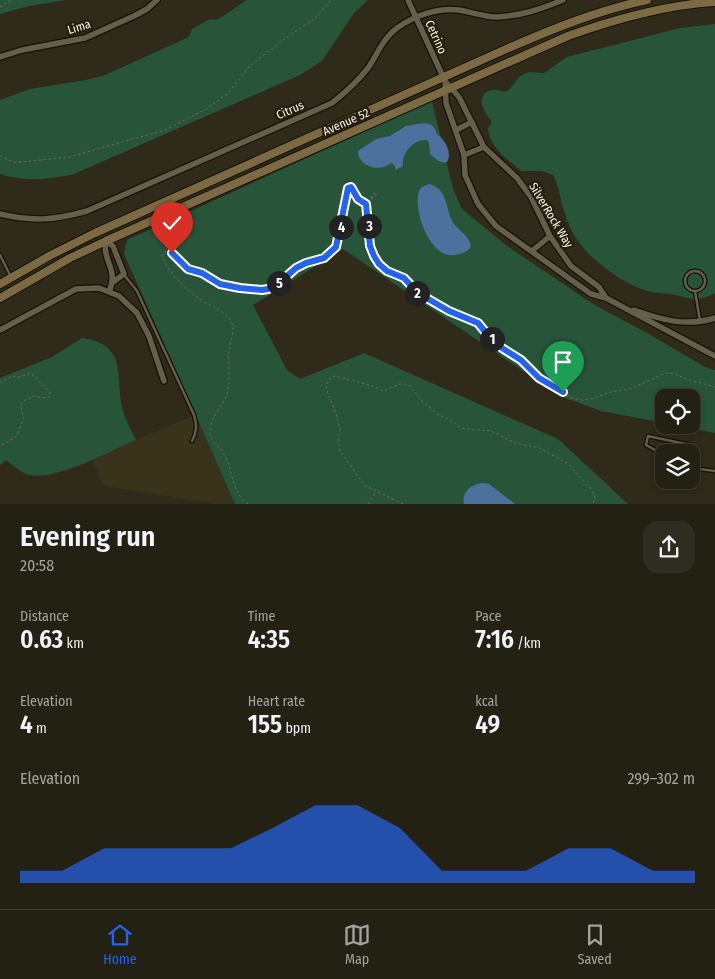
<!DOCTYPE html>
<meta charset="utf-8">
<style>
:root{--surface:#232014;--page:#2f2d22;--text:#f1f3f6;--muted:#a3a3a0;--line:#403e34;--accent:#2563eb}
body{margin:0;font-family:"Fira Sans Condensed",sans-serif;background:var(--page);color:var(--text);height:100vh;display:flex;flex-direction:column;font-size:19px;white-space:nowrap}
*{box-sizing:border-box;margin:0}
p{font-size:16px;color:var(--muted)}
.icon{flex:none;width:28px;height:28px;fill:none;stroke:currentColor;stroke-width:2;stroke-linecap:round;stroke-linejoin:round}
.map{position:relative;height:504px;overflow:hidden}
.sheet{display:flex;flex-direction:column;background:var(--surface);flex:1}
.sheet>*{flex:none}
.fabs{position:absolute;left:655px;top:389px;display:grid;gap:10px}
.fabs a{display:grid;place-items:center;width:45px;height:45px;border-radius:10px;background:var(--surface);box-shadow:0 2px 8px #0003,0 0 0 1px var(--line);font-size:25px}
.pin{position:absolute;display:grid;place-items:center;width:42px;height:42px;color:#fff;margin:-51px -21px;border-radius:50% 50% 50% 0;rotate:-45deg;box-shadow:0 0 5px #0007}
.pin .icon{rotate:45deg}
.km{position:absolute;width:25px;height:25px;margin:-12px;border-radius:50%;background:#222;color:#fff;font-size:14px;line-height:25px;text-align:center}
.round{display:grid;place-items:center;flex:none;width:52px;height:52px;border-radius:15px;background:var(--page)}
.summary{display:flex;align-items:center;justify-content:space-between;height:85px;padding:0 20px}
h1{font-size:28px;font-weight:600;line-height:38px}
.stats{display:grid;grid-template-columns:repeat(3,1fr);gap:8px;height:85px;padding:5px 20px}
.stats div{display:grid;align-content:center}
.stats b{font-size:25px;font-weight:600}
.stats small{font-size:14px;font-weight:400}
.stats p{font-size:14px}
.chart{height:140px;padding:10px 20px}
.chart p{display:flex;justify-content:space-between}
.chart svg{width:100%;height:90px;margin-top:5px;fill:var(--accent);opacity:.7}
.tabs{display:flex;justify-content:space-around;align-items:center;height:70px;border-top:1px solid var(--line);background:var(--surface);font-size:14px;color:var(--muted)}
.tabs a{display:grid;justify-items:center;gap:2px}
.tabs .active{color:var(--accent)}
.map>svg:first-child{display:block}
.built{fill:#3a331b}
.green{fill:#28543a}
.water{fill:#4d719d}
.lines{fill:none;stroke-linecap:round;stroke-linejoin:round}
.service-casing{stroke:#171204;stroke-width:5}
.minor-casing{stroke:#171204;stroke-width:8}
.secondary-casing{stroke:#171204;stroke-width:10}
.path{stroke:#6d685a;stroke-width:1;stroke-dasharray:2.5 2.5;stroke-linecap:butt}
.service{stroke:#645e4c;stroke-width:2.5}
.minor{stroke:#645e4c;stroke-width:5.5}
.secondary{stroke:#7c6a45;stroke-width:8}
.route-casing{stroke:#fff;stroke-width:10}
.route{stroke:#2563eb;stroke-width:6}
.labels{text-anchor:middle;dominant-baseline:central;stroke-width:5;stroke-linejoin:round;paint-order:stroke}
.street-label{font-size:12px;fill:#f8f4ea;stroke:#252010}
</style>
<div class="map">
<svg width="715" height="504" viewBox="0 0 715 504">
<rect width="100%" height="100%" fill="#2f2a1a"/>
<path class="built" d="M 195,415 L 235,504 L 217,504 L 104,486 L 92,459 Z"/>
<path class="green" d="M 0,0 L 66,0 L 29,6 L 0,14 Z
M 247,0 L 368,0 L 354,13 L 322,61 L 300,75 L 74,174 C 46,180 27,182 0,174 L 0,100 L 30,89 L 86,80 L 105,75 L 189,37 L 192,29 L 210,19 L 217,20 Z
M 715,24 L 715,293 C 696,303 690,298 671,294 C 663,293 655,293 648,291 C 627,286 595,263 582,246 C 572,235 566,219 562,204 C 559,193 559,186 553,175 L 542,171 L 521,171 C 507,159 489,147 488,128 L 491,124 L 491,120 C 475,103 480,84 505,92 L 510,89 L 519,77 L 528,72 L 544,73 L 567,57 L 680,28 Z
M 432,101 L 453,189 L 462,209 L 507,246 L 593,304 L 649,334 L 705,367 L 715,370 L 715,433 L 673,425 L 691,425 L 691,398 L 664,398 L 664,423 L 601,411 L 560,396 L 343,249 L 253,305 L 287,370 L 300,379 L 364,353 L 558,439 L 628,504 L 235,504 L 124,254 L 127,240 Z
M 82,338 C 130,345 114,378 123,411 C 126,421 132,431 136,440 C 109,451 57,481 29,475 C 21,473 13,465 6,460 L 0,465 L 0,378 L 52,357 Z"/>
<path class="water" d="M 424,123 C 432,124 434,126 437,134 C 444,139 453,152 447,162 C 440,164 435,158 430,154 L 429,143 L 427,140 C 414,139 401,153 403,166 L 395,170 L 395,166 L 392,163 C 389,164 387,166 384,167 C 373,170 358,164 358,151 L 376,139 L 390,136 L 406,126 Z
M 429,184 C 448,189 445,207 452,221 C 458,232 489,248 455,255 C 427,260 409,198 422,187 C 424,186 427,185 429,184 Z
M 484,483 L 489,484 L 515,504 L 464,504 C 461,491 472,484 484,483 Z"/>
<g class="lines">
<defs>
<path id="service" d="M 0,255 L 11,277
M685 281a10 10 0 1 1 20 0a10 10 0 1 1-20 0Z
M 125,276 L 137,291 L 194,415 C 197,425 197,432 192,441
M 695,291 L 700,321
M 664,455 L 646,445 L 648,436 L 690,445 L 689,452
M 691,468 L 715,471"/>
<path id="minor" d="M 408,0 L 445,81 L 459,97 L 484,147 L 517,178 L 531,197 L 550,236 L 571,266 L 599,287 L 606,298
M 0,57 L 22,50 L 85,38 L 134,16 L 147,9 L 157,0
M 445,81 L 446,103 L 464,155 L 465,175 L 478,204 L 496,226 L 591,294 L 606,298 L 715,356
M 456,130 L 472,122
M 464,155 L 484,147
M 0,214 C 33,222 55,220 87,211 L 332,103 C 346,92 357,82 368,68 C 377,55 383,38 397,28 C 414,16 438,7 459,10 C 471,12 484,17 497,17 C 521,16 541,9 563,0
M 532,251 L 550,236
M 109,292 C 119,268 102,262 106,241 L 113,246 L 124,274 L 113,282
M 634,310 C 662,320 686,327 715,318
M 0,330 L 76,289 L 99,288 L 119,296 L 137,313 L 149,336 L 164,381"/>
<path id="secondary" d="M 0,284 L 51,255 L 95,233 L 511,47 C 555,28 599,10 647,0
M 0,298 L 70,258 L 106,241 L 568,36 C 615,19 665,5 715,2"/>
</defs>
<use href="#service" class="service-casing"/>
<use href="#minor" class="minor-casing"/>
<use href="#secondary" class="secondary-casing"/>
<path class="path" d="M 0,7 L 11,0
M 0,156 L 13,162 L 22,162 L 69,157 L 165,130 L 208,108 L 228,93 L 250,66 L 283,40 L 314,19 L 331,0
M 371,199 L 377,195 L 376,193 L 373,194 L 371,199 L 366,204 L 369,226 L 370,246 L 373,256 L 379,264 L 387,271 L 404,278 L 418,293 L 430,301 L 449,311 L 478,323 L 491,339 L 502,349 L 521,360 L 539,379 L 556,387 L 572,398 L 581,400 L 591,399 L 611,392 L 633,388 L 665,373 L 676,374 L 683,378 L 715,387
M 0,383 L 12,376 L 20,377 L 31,373 L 50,392 L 50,396 L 47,398 L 33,396 L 22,402 L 21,405 L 23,419 L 17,435 L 14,438 L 0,446
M 248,504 C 232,494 233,470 224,454 C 220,446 210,443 210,432 C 210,417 222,408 227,394 C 231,380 228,363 229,349 C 230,343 233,336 233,330 C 234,313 209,306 198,298 C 185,288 167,272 162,255 L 164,252 C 174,250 178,261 185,266 C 190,270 196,270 202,273 C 208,276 213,280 218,283 C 233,290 264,293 278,284 C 284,280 289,273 295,269 C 304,262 314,263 323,258 C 345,245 344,210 348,188 L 351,187 L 358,199 L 366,204
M 368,504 L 376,492
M 403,504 L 364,485 L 340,451 L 338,442 L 340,429 L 336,413 L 327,391 L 326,385 L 331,377 L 335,376 L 373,386 L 383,391 L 399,384 L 405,384 L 410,386 L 422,401 L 439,415 L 453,421 L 459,427 L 465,429 L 491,431 L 515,443 L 540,448 L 568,464 L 591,489 L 595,497 L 593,504"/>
<use href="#service" class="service"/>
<use href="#minor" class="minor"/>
<use href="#secondary" class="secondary"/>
</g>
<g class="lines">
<defs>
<path id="route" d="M 172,253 L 188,269 L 202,273 L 220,284 L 240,288 L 262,290 L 268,289 L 278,284 L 296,268 L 306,263 L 324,258 L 336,247 L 348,188 L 351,187 L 358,199 L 366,204 L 370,246 L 374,256 L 379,264 L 387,271 L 404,278 L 418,293 L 430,300 L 449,311 L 478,323 L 491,339 L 502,348 L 521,360 L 539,378 L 563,392"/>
</defs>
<use href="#route" class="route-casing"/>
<use href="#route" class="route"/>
</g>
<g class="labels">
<g class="street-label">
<text transform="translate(79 27) rotate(-17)">Lima</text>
<text transform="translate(436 37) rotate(66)">Cetrino</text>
<text transform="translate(290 110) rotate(-24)">Citrus</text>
<text transform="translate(346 122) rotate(-24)">Avenue 52</text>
<text transform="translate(551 215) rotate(59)">SilverRock Way</text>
</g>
</g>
</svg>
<div class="fabs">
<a><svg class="icon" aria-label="locate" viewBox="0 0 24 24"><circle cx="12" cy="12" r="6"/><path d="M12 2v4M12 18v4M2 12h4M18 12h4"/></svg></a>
<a><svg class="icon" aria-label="layers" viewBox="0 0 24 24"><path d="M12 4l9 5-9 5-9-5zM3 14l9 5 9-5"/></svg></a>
</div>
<div class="pin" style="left:563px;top:392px;background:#1e9e55"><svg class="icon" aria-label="arrive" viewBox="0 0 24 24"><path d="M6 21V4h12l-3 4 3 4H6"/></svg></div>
<div class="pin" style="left:172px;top:253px;background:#d93025"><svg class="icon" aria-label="check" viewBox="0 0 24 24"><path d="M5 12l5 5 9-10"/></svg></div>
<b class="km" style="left:492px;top:339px">1</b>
<b class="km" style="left:417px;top:293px">2</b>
<b class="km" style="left:369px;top:226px">3</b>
<b class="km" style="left:341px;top:227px">4</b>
<b class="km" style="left:279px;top:283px">5</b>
</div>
<section class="sheet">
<div class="summary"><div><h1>Evening run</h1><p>20:58</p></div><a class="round"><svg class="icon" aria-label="share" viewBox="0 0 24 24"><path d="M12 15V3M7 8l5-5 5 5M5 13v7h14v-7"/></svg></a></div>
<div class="stats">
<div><p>Distance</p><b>0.63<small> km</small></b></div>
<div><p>Time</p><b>4:35</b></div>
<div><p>Pace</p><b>7:16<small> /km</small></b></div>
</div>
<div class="stats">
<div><p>Elevation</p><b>4<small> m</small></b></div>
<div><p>Heart rate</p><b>155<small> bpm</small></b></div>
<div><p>kcal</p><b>49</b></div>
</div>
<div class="chart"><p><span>Elevation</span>299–302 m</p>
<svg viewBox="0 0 160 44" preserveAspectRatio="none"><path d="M0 44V38L10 38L20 27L30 27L40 27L50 27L60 17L70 6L80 6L90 17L100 38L110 38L120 38L130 27L140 27L150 38L160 38V44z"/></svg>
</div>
</section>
<nav class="tabs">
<a class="active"><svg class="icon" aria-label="home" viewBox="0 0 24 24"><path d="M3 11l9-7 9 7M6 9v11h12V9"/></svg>Home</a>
<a><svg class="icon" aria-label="map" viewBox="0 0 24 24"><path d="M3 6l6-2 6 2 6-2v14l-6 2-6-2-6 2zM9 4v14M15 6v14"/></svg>Map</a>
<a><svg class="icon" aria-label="saved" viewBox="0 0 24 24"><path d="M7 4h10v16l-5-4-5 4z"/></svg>Saved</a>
</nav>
